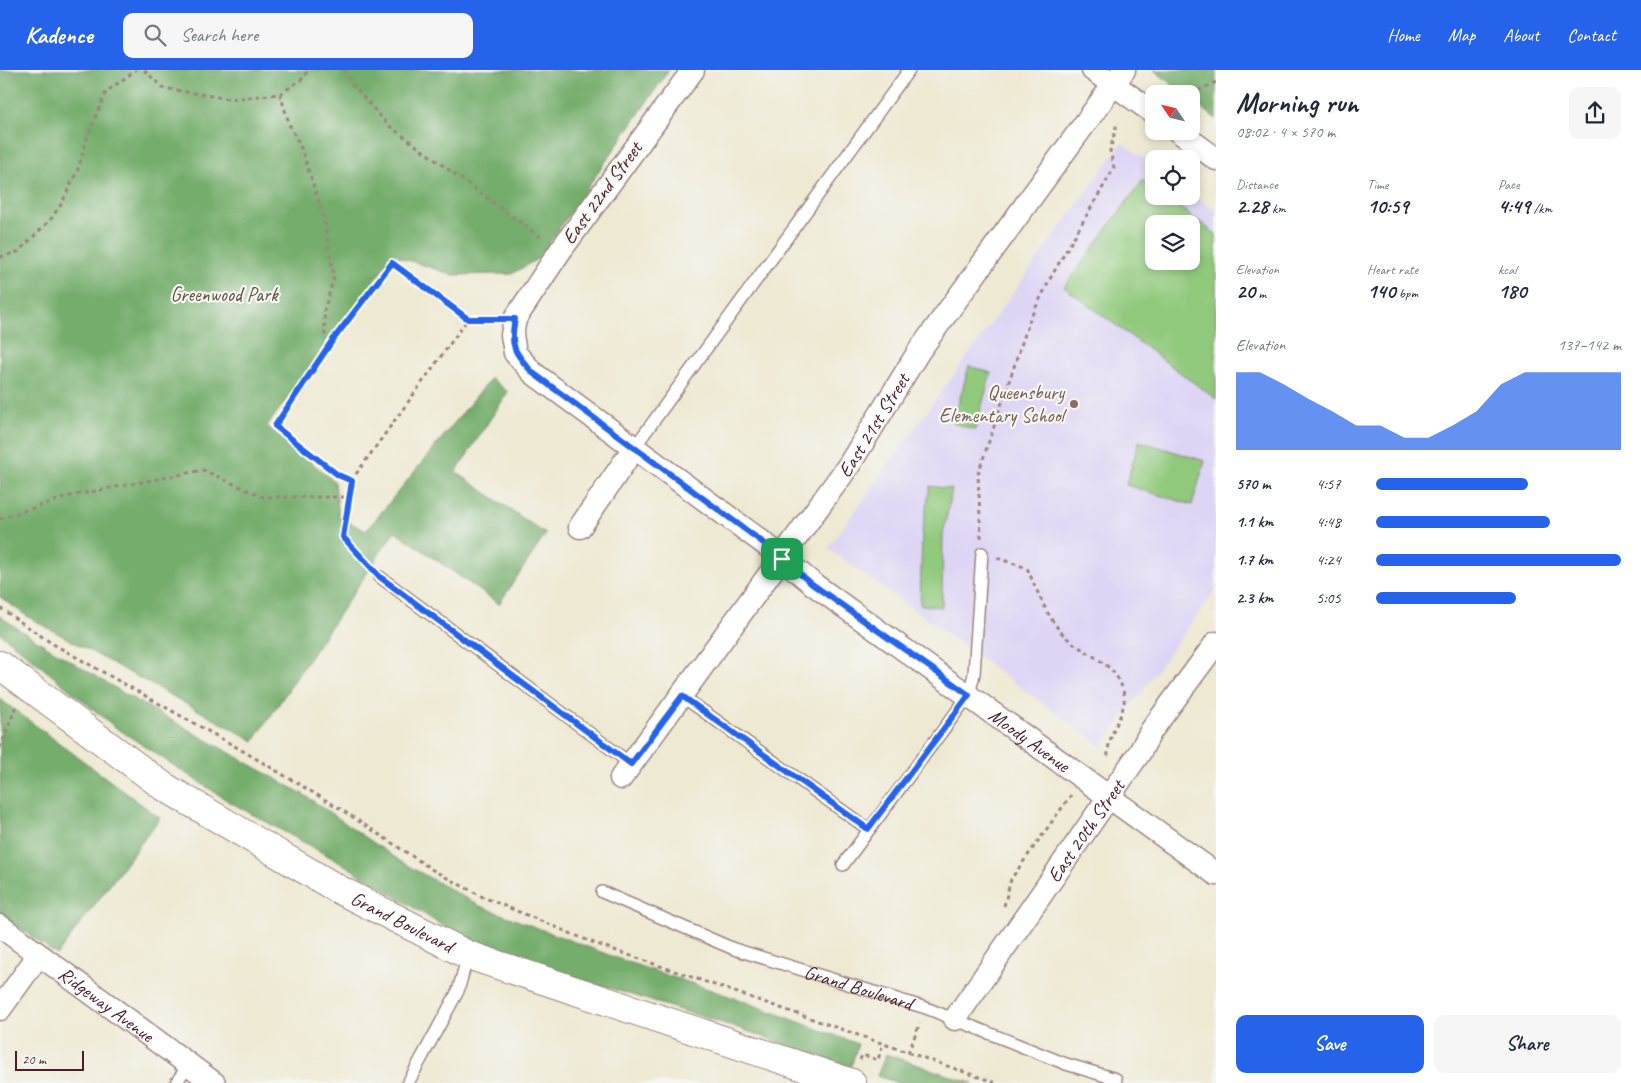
<!DOCTYPE html>
<meta charset="utf-8">
<style>
:root{--surface:#fff;--page:#f6f6f7;--text:#1f2937;--muted:#747a83;--accent:#2563eb}
body{margin:0;font-family:Caveat,sans-serif;background:var(--page);color:var(--text);height:100vh;display:flex;flex-direction:column;font-size:19px;white-space:nowrap}
*{box-sizing:border-box;margin:0}
p{font-size:16px;color:var(--muted)}
.icon{flex:none;width:28px;height:28px;fill:none;stroke:currentColor;stroke-width:2;stroke-linecap:round;stroke-linejoin:round}
.map{position:relative;flex:1;overflow:hidden}
.sheet{display:flex;flex-direction:column;background:var(--surface);width:425px}
.sheet>*{flex:none}
.needle{width:32px;rotate:305deg}
.fabs{position:absolute;left:1145px;top:15px;display:grid;gap:10px}
.fabs a{display:grid;place-items:center;width:55px;height:55px;border-radius:10px;background:var(--surface);box-shadow:0 2px 8px #0003;font-size:25px}
.scale{position:absolute;left:15px;bottom:12px;width:69px;box-sizing:border-box;padding-left:5px;border:2px solid #4a1f2b;border-top:0;font-size:14px;line-height:18px;white-space:nowrap;color:#4a1f2b;-webkit-text-stroke:4px #f6f6f2;paint-order:stroke}
.pin{position:absolute;display:grid;place-items:center;width:42px;height:42px;color:#fff;margin:-21px;border-radius:10px;box-shadow:0 2px 8px #0006}
.round{display:grid;place-items:center;flex:none;width:52px;height:52px;border-radius:10px;background:var(--page)}
.overview{display:flex;align-items:center;justify-content:space-between;height:85px;padding:0 20px}
h1{font-size:28px;font-weight:800;line-height:38px}
.figures{display:grid;grid-template-columns:repeat(3,1fr);gap:8px;height:85px;padding:5px 20px}
.figures div{display:grid;align-content:center}
.figures b{font-size:21px;font-weight:800}
.figures small{font-size:14px;font-weight:400}
.figures p{font-size:14px}
.chart{height:140px;padding:10px 20px}
.chart p{display:flex;justify-content:space-between}
.chart svg{width:100%;height:90px;margin-top:5px;fill:var(--accent);opacity:.7}
.cta{display:flex;gap:10px;margin-top:auto;padding:10px 20px}
.cta a{flex:1;height:58px;border-radius:10px;background:var(--accent);color:#fff;font-size:20px;font-weight:800;line-height:58px;text-align:center}
.cta a+a{background:var(--page);color:var(--text)}
ul{padding:0 20px;list-style:none;font-size:16px}
li{display:grid;grid-template-columns:80px 60px 1fr;align-items:center;height:38px}
li i{height:12px;border-radius:6px;background:var(--accent)}
header{display:flex;align-items:center;gap:30px;box-sizing:border-box;height:70px;padding:0 25px;background:var(--accent);color:#fff}
header strong{font-size:24px}
nav{display:flex;gap:28px;margin-inline-start:auto;font-size:18px}
.search{width:350px;height:45px;background:var(--page);display:flex;align-items:center;gap:12px;box-sizing:border-box;padding:0 18px;border-radius:10px;color:var(--muted);font-size:19px}
main{display:flex;flex:1;min-height:0}
.map>svg:first-child{display:block}
.built{fill:#ded5f5;fill-rule:evenodd}
.green{fill:#90c97c;stroke:#6d7454;fill-rule:evenodd}
.forest{fill:#74ad6c;stroke:#5f664c}
.lines{fill:none;stroke-linecap:round;stroke-linejoin:round}
.service-casing{stroke:#9c847f;stroke-width:14}
.minor-casing{stroke:#9c847f;stroke-width:25}
.tertiary-casing{stroke:#9c847f;stroke-width:30}
.path{stroke:#9c847f;stroke-width:3;stroke-dasharray:4 4;stroke-linecap:butt}
.service{stroke:#fff;stroke-width:11}
.minor{stroke:#fff;stroke-width:22}
.tertiary{stroke:#fff;stroke-width:28}
.route-casing{stroke:#fff;stroke-width:10}
.route{stroke:#2563eb;stroke-width:6}
.education-dot{fill:#8d6e63;stroke:#f6f6f2;stroke-width:2}
.labels{text-anchor:middle;dominant-baseline:central;stroke-width:4.5;stroke-linejoin:round;paint-order:stroke}
.street-label{font-size:20px;fill:#4a1f2b;stroke:#f6f6f2}
.park-label{font-size:20px;fill:#5f5243;stroke:#f6f6f2}
.education-label{font-size:20px;fill:#785e54;stroke:#f6f6f2;text-anchor:end}
</style>
<header>
<strong>Kadence</strong>
<div class="search"><svg class="icon" aria-label="search" viewBox="0 0 24 24"><circle cx="10" cy="10" r="6"/><path d="M15 15l6 6"/></svg>Search here</div>
<nav><a>Home</a><a>Map</a><a>About</a><a>Contact</a></nav>
</header>
<main>
<div class="map">
<svg width="1216" height="1013" viewBox="0 0 1216 1013">
<rect width="100%" height="100%" fill="#f6f6f2"/>
<filter id="ink" filterUnits="userSpaceOnUse"><feTurbulence type="fractalNoise" baseFrequency=".02" numOctaves="2"/><feDisplacementMap in="SourceGraphic" scale="10" xChannelSelector="R" yChannelSelector="G"/><feConvolveMatrix kernelMatrix="1 2 1 2 8 2 1 2 1" color-interpolation-filters="sRGB"/></filter>
<filter id="wash" filterUnits="userSpaceOnUse"><feTurbulence type="fractalNoise" baseFrequency=".0096" numOctaves="4" result="noise"/><feDisplacementMap in="SourceGraphic" scale="20" xChannelSelector="R" yChannelSelector="G"/><feGaussianBlur stdDeviation="1.12" result="paint"/><feColorMatrix in="noise" values="0 0 0 0 0 0 0 0 0 0 0 0 0 0 0 0 0 1.4 0 .05"/><feComposite in="paint" operator="in"/></filter>
<g filter="url(#wash)">
<rect width="100%" height="100%" fill="#eee9d3"/>
<path class="built" d="M 1122,73 L 1154,96 L 1154,126 L 1191,126 L 1191,123 L 1216,141 L 1216,519 L 1102,676 L 828,478 ZM 1154,154 L 1191,154 L 1191,191 L 1154,191 Z"/>
<path class="green" d="M 1143,110 L 1154,119 L 1154,126 L 1164,126 L 1216,164 L 1216,329 L 1064,217 ZM 1154,154 L 1191,154 L 1191,191 L 1154,191 Z
M 969,296 L 991,303 L 975,360 L 953,353 Z
M 1139,371 L 1205,391 L 1192,435 L 1126,415 Z
M 930,416 L 952,419 L 943,465 L 942,537 L 920,535 L 922,462 Z"/>
<path class="forest" d="M 0,0 L 669,0 L 539,188 L 512,204 L 453,205 L 393,185 L 267,356 L 335,412 L 339,447 L 366,461 L 491,308 L 508,322 L 456,402 L 546,464 L 499,534 L 395,461 L 254,671 L 28,547 L 0,527 Z
M 1154,0 L 1216,0 L 1216,49 L 1191,29 L 1191,24 L 1184,24 Z
M 0,546 L 20,560 L 125,624 L 303,724 L 403,793 L 480,836 L 622,890 L 738,929 L 858,974 L 851,997 L 738,958 L 477,877 L 343,794 L 228,731 L 115,657 L 0,563 Z
M 0,629 L 160,748 L 57,885 L 0,844 Z
M 886,984 L 971,1013 L 973,1013 L 898,1013 L 877,1006 Z"/>
</g>
<g filter="url(#ink)">
<g class="lines">
<defs>
<g id="service">
<path d="M 634,378 L 909,0"/>
<path d="M 380,507 L 631,694"/>
<path d="M 682,626 L 868,759"/>
<path d="M 843,795 L 969,625 L 974,604 L 982,483"/>
<path id="s1" d="M 602,822 L 734,879 L 926,938 L 1066,994 L 1116,1009"/>
<path d="M 176,1013 L 189,994"/>
<path d="M 408,1013 L 458,921 L 468,885"/>
</g>
<g id="minor">
<path id="s2" d="M 693,0 L 560,181 L 515,249 L 512,265 L 515,283 L 533,303 L 765,474 L 813,514 L 1216,804"/>
<path d="M 1093,0 L 1154,43"/>
<path d="M 1178,61 L 1216,89"/>
<path d="M 580,457 L 634,378"/>
<path id="s3" d="M 621,708 L 849,395 L 919,281 L 1124,0"/>
<path id="s4" d="M 0,856 L 214,1013"/>
<path d="M 0,939 L 38,886"/>
<path id="s5" d="M 955,949 L 1140,682 L 1151,661 L 1216,573"/>
</g>
<g id="tertiary">
<path id="s6" d="M 0,595 L 163,716 L 336,818 L 468,885 L 852,1013"/>
</g>
</defs>
<use href="#service" class="service-casing"/>
<use href="#minor" class="minor-casing"/>
<use href="#tertiary" class="tertiary-casing"/>
<path class="path" d="M 144,0 L 163,18 L 230,29 L 280,24 L 290,56 L 302,80 L 324,149 L 334,207 L 324,241 L 325,266 L 332,271
M 344,0 L 352,14 L 388,55 L 543,169
M 280,24 L 305,7 L 307,0
M 1191,24 L 1216,12
M 0,187 L 18,182 L 51,149 L 62,133 L 78,99 L 87,68 L 106,22 L 136,0
M 351,411 L 338,405 L 275,355 L 332,271 L 392,193 L 468,249
M 0,449 L 70,426 L 203,400 L 263,427 L 348,427
M 981,468 L 978,404 L 1030,249 L 1051,207 L 1114,98 L 1110,81 L 1117,53
M 997,488 L 1027,498 C 1037,520 1045,543 1061,562 C 1082,586 1118,590 1124,625 C 1127,644 1106,664 1108,687
M 369,496 L 343,467 L 351,411 L 468,249 L 494,249
M 0,538 L 53,574 L 238,678 L 339,738 L 436,802 L 483,827 L 594,873 L 996,1013
M 0,678 L 16,636
M 1004,836 L 1011,809 L 1071,725
M 908,983 L 920,953
M 860,990 L 862,985 L 878,990 L 883,973"/>
<use href="#service" class="service"/>
<use href="#minor" class="minor"/>
<use href="#tertiary" class="tertiary"/>
</g>
</g>
<g class="lines" filter="url(#ink)">
<defs>
<path id="route" d="M 392,193 L 468,249 L 515,249 C 509,277 515,283 533,303 L 765,474 L 812,514 L 969,625 L 868,759 L 682,626 L 631,694 L 380,507 L 343,467 L 352,411 L 338,405 L 275,356 L 332,271 Z"/>
</defs>
<use href="#route" class="route-casing"/>
<use href="#route" class="route"/>
</g>
<circle class="education-dot" cx="1074" cy="334" r="5"/>
<g class="labels">
<g class="street-label">
<text transform="translate(602 123) rotate(-54)">East 22nd Street</text>
<text stroke="none"><textPath href="#s3" startOffset="434">East 21st Street</textPath></text>
<text stroke="none"><textPath href="#s2" startOffset="985">Moody Avenue</textPath></text>
<text stroke="none"><textPath href="#s5" startOffset="229">East 20th Street</textPath></text>
<text stroke="none"><textPath href="#s6" startOffset="478">Grand Boulevard</textPath></text>
<text stroke="none"><textPath href="#s1" startOffset="274">Grand Boulevard</textPath></text>
<text stroke="none"><textPath href="#s4" startOffset="132">Ridgeway Avenue</textPath></text>
</g>
<g class="park-label">
<text x="224" y="224">Greenwood Park</text>
</g>
<g class="education-label">
<text x="1064" y="322">Queensbury<tspan x="1064" dy="23">Elementary School</tspan></text>
</g>
</g>
</svg>
<div class="fabs">
<a><svg class="needle" viewBox="-14 -14 28 28"><path d="M0-13l5 13h-10z" fill="#e53935"/><path d="M0 13l5-13h-10z" fill="#747a83"/></svg></a>
<a><svg class="icon" aria-label="locate" viewBox="0 0 24 24"><circle cx="12" cy="12" r="6"/><path d="M12 2v4M12 18v4M2 12h4M18 12h4"/></svg></a>
<a><svg class="icon" aria-label="layers" viewBox="0 0 24 24"><path d="M12 4l9 5-9 5-9-5zM3 14l9 5 9-5"/></svg></a>
</div>
<div class="scale">20 m</div>
<div class="pin" style="left:782px;top:489px;background:#1e9e55"><svg class="icon" aria-label="arrive" viewBox="0 0 24 24"><path d="M6 21V4h12l-3 4 3 4H6"/></svg></div>
</div>
<section class="sheet">
<div class="overview"><div><h1>Morning run</h1><p>08:02 · 4 × 570 m</p></div><a class="round"><svg class="icon" aria-label="share" viewBox="0 0 24 24"><path d="M12 15V3M7 8l5-5 5 5M5 13v7h14v-7"/></svg></a></div>
<div class="figures">
<div><p>Distance</p><b>2.28<small> km</small></b></div>
<div><p>Time</p><b>10:59</b></div>
<div><p>Pace</p><b>4:49<small> /km</small></b></div>
</div>
<div class="figures">
<div><p>Elevation</p><b>20<small> m</small></b></div>
<div><p>Heart rate</p><b>140<small> bpm</small></b></div>
<div><p>kcal</p><b>180</b></div>
</div>
<div class="chart"><p><span>Elevation</span>137–142 m</p>
<svg viewBox="0 0 160 44" preserveAspectRatio="none"><path d="M0 44V6L10 6L20 12L30 19L40 25L50 32L60 32L70 38L80 38L90 32L100 25L110 12L120 6L130 6L140 6L150 6L160 6V44z"/></svg>
</div>
<ul>
<li><b>570 m</b>4:57<i style="width:62%"></i></li>
<li><b>1.1 km</b>4:48<i style="width:71%"></i></li>
<li><b>1.7 km</b>4:24<i style="width:100%"></i></li>
<li><b>2.3 km</b>5:05<i style="width:57%"></i></li>
</ul>
<div class="cta"><a>Save</a><a>Share</a></div>
</section>
</main>
